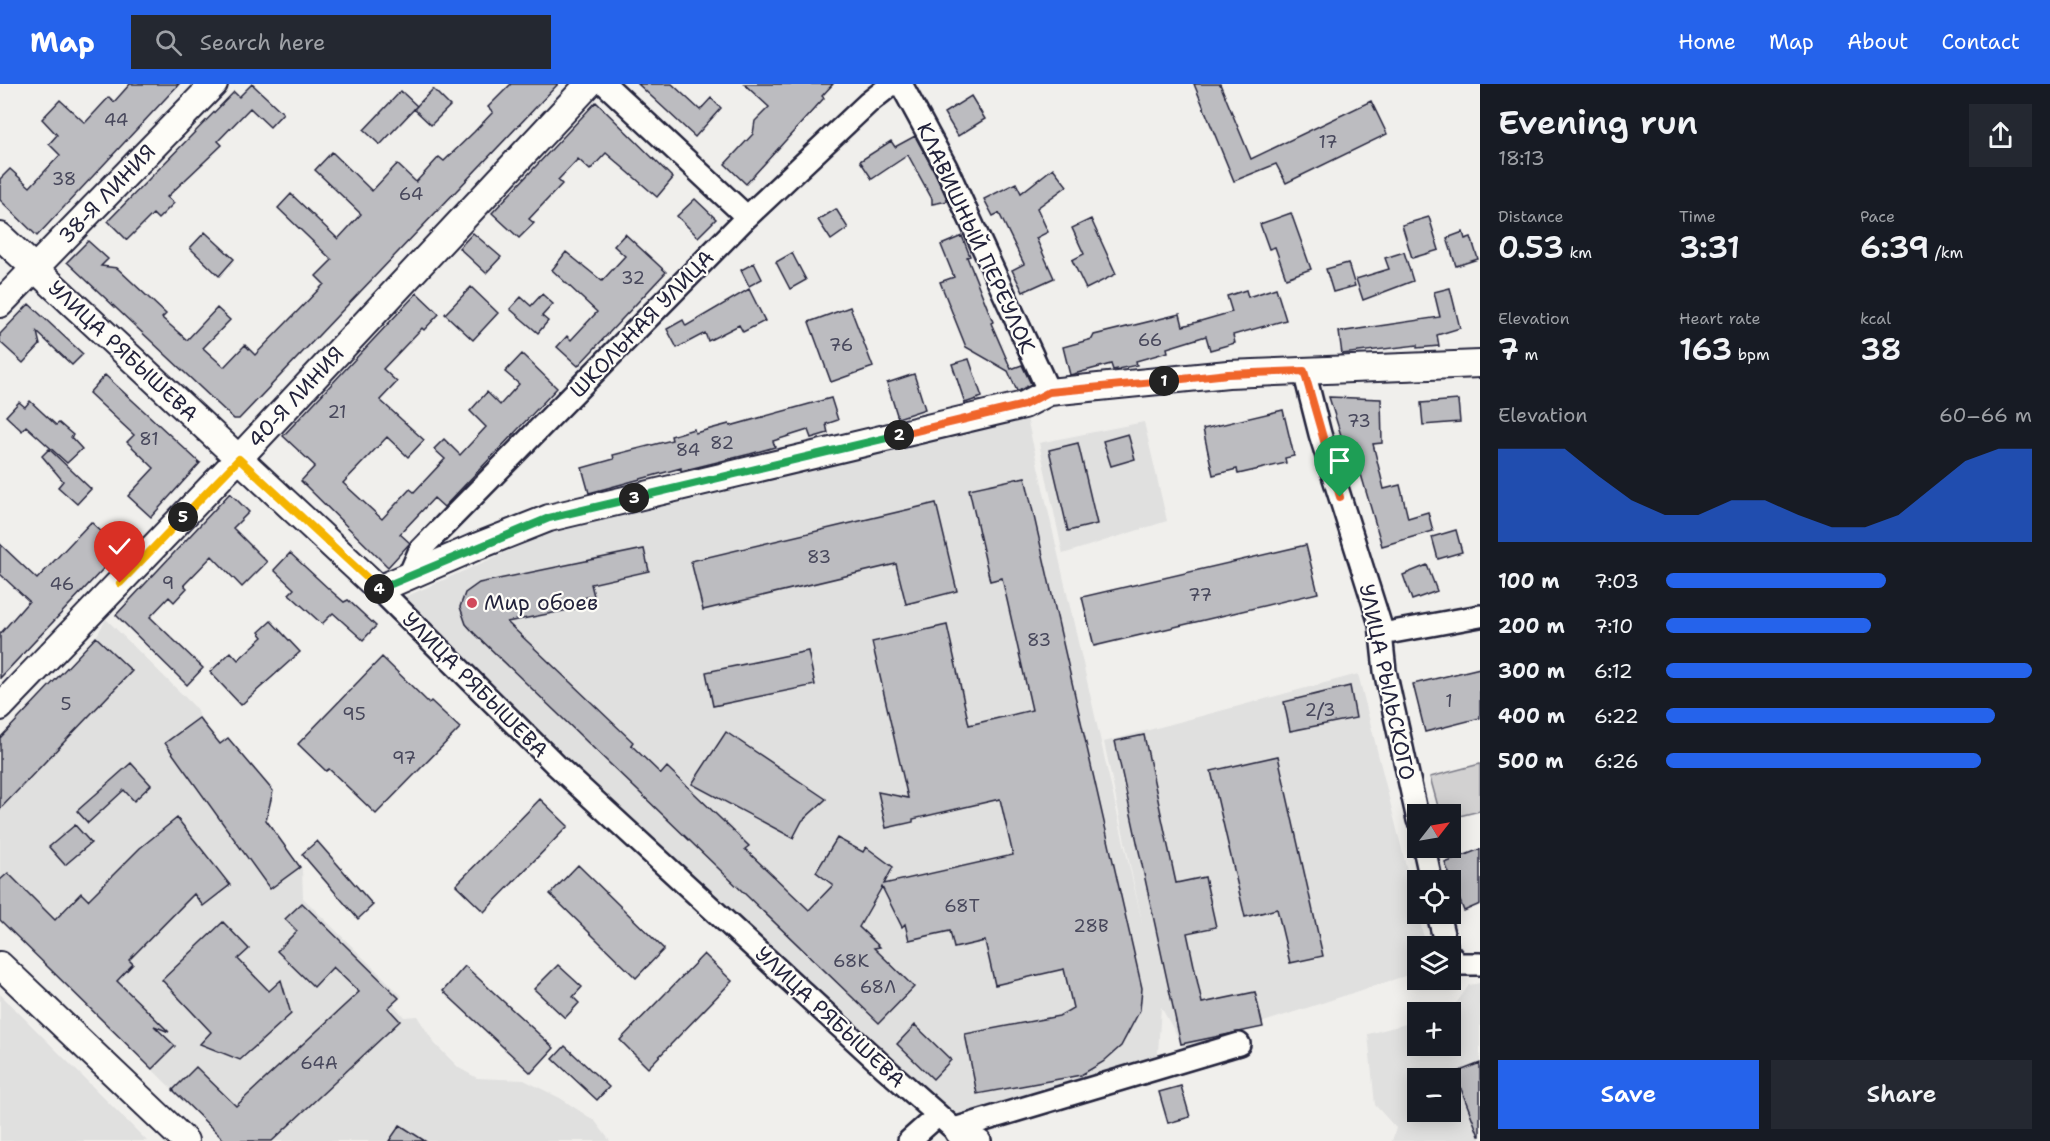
<!DOCTYPE html>
<meta charset="utf-8">
<style>
:root{--surface:#171b24;--page:#242831;--text:#f1f3f6;--muted:#9ea1a6;--accent:#2563eb}
body{margin:0;font-family:"Shantell Sans",sans-serif;background:var(--page);color:var(--text);height:100vh;display:flex;flex-direction:column;font-size:22px;white-space:nowrap}
*{box-sizing:border-box;margin:0}
p{font-size:20px;color:var(--muted)}
.icon{flex:none;width:33px;height:33px;fill:none;stroke:currentColor;stroke-width:2;stroke-linecap:round;stroke-linejoin:round}
.map{position:relative;flex:1;overflow:hidden}
.sheet{display:flex;flex-direction:column;background:var(--surface);width:570px}
.sheet>*{flex:none}
.needle{width:39px;rotate:59deg}
.controls{position:absolute;left:1407px;top:720px;display:grid;gap:12px}
.controls a{display:grid;place-items:center;width:54px;height:54px;border-radius:0px;background:var(--surface);box-shadow:0 3px 15px #0003;font-size:30px}
.pin{position:absolute;display:grid;place-items:center;width:51px;height:51px;color:#fff;margin:-62px -26px;border-radius:50% 50% 50% 0;rotate:-45deg;box-shadow:0 0 6px #0007}
.pin .icon{rotate:45deg}
.km{position:absolute;width:30px;height:30px;margin:-15px;border-radius:50%;background:#222;color:#fff;font-size:16px;line-height:30px;text-align:center}
.round{display:grid;place-items:center;flex:none;width:63px;height:63px;border-radius:0px;background:var(--page)}
.headline{display:flex;align-items:center;justify-content:space-between;height:102px;padding:0 18px}
h1{font-size:33px;font-weight:600;line-height:45px}
.figures{display:grid;grid-template-columns:repeat(3,1fr);gap:9px;height:102px;padding:6px 18px}
.figures div{display:grid;align-content:center}
.figures b{font-size:30px;font-weight:600}
.figures small{font-size:16px;font-weight:400}
.figures p{font-size:16px}
.chart{height:168px;padding:12px 18px}
.chart p{display:flex;justify-content:space-between}
.chart svg{width:100%;height:108px;margin-top:6px;fill:var(--accent);opacity:.7}
.button{display:flex;gap:12px;margin-top:auto;padding:12px 18px}
.button a{flex:1;height:69px;border-radius:0px;background:var(--accent);color:#fff;font-size:24px;font-weight:600;line-height:69px;text-align:center}
.button a+a{background:var(--page);color:var(--text)}
ul{padding:0 18px;list-style:none;font-size:20px}
li{display:grid;grid-template-columns:96px 72px 1fr;align-items:center;height:45px}
li i{height:15px;border-radius:8px;background:var(--accent)}
header{display:flex;align-items:center;gap:36px;box-sizing:border-box;height:84px;padding:0 30px;background:var(--accent);color:#fff}
header strong{font-size:28px}
nav{display:flex;gap:33px;margin-inline-start:auto;font-size:21px}
.search{width:420px;height:54px;background:var(--page);display:flex;align-items:center;gap:15px;box-sizing:border-box;padding:0 21px;border-radius:0px;color:var(--muted);font-size:22px}
main{display:flex;flex:1;min-height:0}
.map>svg:first-child{display:block}
.built{fill:#e0e0df;fill-rule:evenodd}
.green{fill:#d2d1d1;stroke:#7a7a86;stroke-width:1.5}
.building{fill:#bcbcc0;stroke:#22223b;stroke-width:1.5}
.lines{fill:none;stroke-linecap:round;stroke-linejoin:round}
.minor-casing{stroke:#22223b;stroke-width:26}
.tertiary-casing{stroke:#22223b;stroke-width:30}
.minor{stroke:#fdfcf7;stroke-width:21}
.tertiary{stroke:#fdfcf7;stroke-width:26}
.split-1-casing{stroke:#fff;stroke-width:12}
.split-2-casing{stroke:#fff;stroke-width:12}
.split-3-casing{stroke:#fff;stroke-width:12}
.split-4-casing{stroke:#fff;stroke-width:12}
.split-5-casing{stroke:#fff;stroke-width:12}
.split-6-casing{stroke:#fff;stroke-width:12}
.split-1{stroke:#f0652b;stroke-width:8}
.split-2{stroke:#f0652b;stroke-width:8}
.split-3{stroke:#22a559;stroke-width:8}
.split-4{stroke:#22a559;stroke-width:8}
.split-5{stroke:#f5b400;stroke-width:8}
.split-6{stroke:#f5b400;stroke-width:8}
.poi-dot{fill:#d1495b;stroke:#fdfcf7;stroke-width:2}
.labels{text-anchor:middle;dominant-baseline:central;stroke-width:4.5;stroke-linejoin:round;paint-order:stroke}
.number-label{font-size:18px;fill:#48485c}
.street-label{font-size:21px;fill:#22223b;stroke:#fdfcf7}
.poi-label{font-size:21px;fill:#22223b;stroke:#fdfcf7;text-anchor:start}
</style>
<header>
<strong>Map</strong>
<div class="search"><svg class="icon" aria-label="search" viewBox="0 0 24 24"><circle cx="10" cy="10" r="6"/><path d="M15 15l6 6"/></svg>Search here</div>
<nav><a>Home</a><a>Map</a><a>About</a><a>Contact</a></nav>
</header>
<main>
<div class="map">
<svg width="1480" height="1057" viewBox="0 0 1480 1057">
<rect width="100%" height="100%" fill="#f0efec"/>
<filter id="ink" filterUnits="userSpaceOnUse"><feTurbulence type="fractalNoise" baseFrequency=".0167" numOctaves="2"/><feDisplacementMap in="SourceGraphic" scale="12" xChannelSelector="R" yChannelSelector="G"/><feConvolveMatrix kernelMatrix="1 2 1 2 8 2 1 2 1" color-interpolation-filters="sRGB"/></filter>
<g filter="url(#ink)">
<path class="built" d="M 1024,321 L 1142,838 L 1104,658 L 1358,590 L 1426,862 L 1418,862 L 1417,888 L 1184,964 L 1161,923 L 1157,984 L 958,1034 L 528,643 L 396,517 L 556,446 Z
M 1144,338 L 1167,437 L 1063,470 L 1039,359 Z
M 106,535 L 196,624 L 201,636 L 217,655 L 221,658 L 228,653 L 274,707 L 267,736 L 302,785 L 303,814 L 402,912 L 393,920 L 404,933 L 417,932 L 435,960 L 459,984 L 477,994 L 524,996 L 560,1014 L 595,1037 L 610,1057 L 225,1057 L 0,836 L 0,654 L 96,553 Z
M 1480,899 L 1480,1057 L 1392,1057 L 1396,1044 L 1375,1021 L 1368,950 L 1417,937 L 1418,962 L 1450,962 L 1450,928 L 1469,901 ZM 1418,994 L 1450,994 L 1450,1028 L 1418,1028 Z
M 0,910 L 147,1057 L 0,1057 Z"/>
<path class="green" d="M 1480,680 L 1480,727 L 1451,734 L 1450,730 L 1440,730 L 1430,693 Z"/>
<path class="building" d="M 130,0 L 179,0 L 37,152 L 0,116 L 0,95 L 10,85 L 30,103 L 60,71 L 49,60 L 57,51 L 42,35 L 60,16 L 85,39 L 109,13 L 114,18 Z
M 252,0 L 283,29 L 270,43 L 250,24 L 218,57 L 222,61 L 167,113 L 174,119 L 158,135 L 153,130 L 127,156 L 108,137 L 234,8 L 239,13 Z
M 511,0 L 558,0 L 239,335 L 234,335 L 67,178 L 88,157 L 108,175 L 101,182 L 117,184 L 166,230 L 162,234 L 187,256 L 217,224 L 230,236 L 203,264 L 224,283 L 245,261 L 255,271 L 324,200 L 316,192 L 332,176 L 278,124 L 291,110 L 338,155 L 361,130 L 315,86 L 332,68 L 372,107 L 397,80 L 416,98 L 439,73 L 444,77 L 474,48 L 493,28 L 488,23 Z
M 638,0 L 672,0 L 700,26 L 711,14 L 721,24 L 695,53 Z
M 744,0 L 833,0 L 822,12 L 824,14 L 746,100 L 725,80 L 753,50 L 755,37 L 769,23 Z
M 1194,0 L 1220,0 L 1251,75 L 1371,17 L 1387,50 L 1286,99 L 1276,80 L 1234,97 Z
M 433,5 L 450,22 L 431,41 L 414,25 Z
M 401,7 L 417,22 L 380,61 L 364,46 Z
M 971,12 L 985,35 L 958,52 L 944,29 Z
M 596,18 L 673,94 L 657,113 L 606,69 L 590,86 L 578,75 L 558,96 L 562,100 L 529,135 L 534,139 L 519,154 L 492,129 Z
M 915,52 L 935,89 L 948,117 L 932,120 L 932,115 L 908,71 L 872,95 L 860,77 L 891,57 L 895,63 Z
M 1053,84 L 1067,102 L 1037,124 L 1048,148 L 1036,154 L 1054,194 L 1023,208 L 1012,186 L 1024,180 L 999,129 L 993,132 L 984,115 L 1016,99 L 1021,109 Z
M 695,115 L 716,135 L 698,153 L 677,132 Z
M 836,125 L 848,144 L 831,156 L 818,136 Z
M 1291,129 L 1311,185 L 1286,194 L 1275,163 L 1269,165 L 1260,140 Z
M 1429,133 L 1439,166 L 1412,174 L 1402,141 Z
M 1091,135 L 1116,190 L 1086,205 L 1072,176 L 1084,170 L 1072,144 Z
M 205,148 L 234,175 L 219,192 L 190,164 Z
M 1463,148 L 1465,155 L 1471,153 L 1478,175 L 1456,182 L 1447,154 Z
M 473,149 L 501,173 L 486,189 L 459,164 Z
M 625,150 L 666,188 L 578,282 L 557,263 L 567,252 L 571,256 L 597,228 L 552,186 L 566,168 L 602,197 L 625,172 L 614,162 Z
M 962,152 L 970,172 L 967,173 L 993,238 L 991,239 L 1011,285 L 1022,281 L 1031,300 L 1019,307 L 1017,307 L 1008,287 L 966,263 L 940,198 L 954,193 L 941,161 Z
M 1404,168 L 1413,197 L 1363,216 L 1356,195 L 1389,185 L 1385,174 Z
M 792,169 L 806,196 L 790,205 L 776,178 Z
M 754,179 L 762,195 L 749,202 L 741,186 Z
M 1348,179 L 1355,202 L 1333,208 L 1326,185 Z
M 471,203 L 498,229 L 473,256 L 445,230 Z
M 1276,204 L 1286,236 L 1233,251 L 1235,259 L 1210,266 L 1206,252 L 1167,264 L 1168,268 L 1136,277 L 1137,281 L 1113,286 L 1111,280 L 1070,291 L 1063,263 L 1092,255 L 1094,251 L 1180,230 L 1183,242 L 1232,228 L 1227,212 L 1246,206 L 1248,213 Z
M 1450,204 L 1460,244 L 1437,251 L 1439,262 L 1417,264 L 1417,261 L 1342,270 L 1339,248 L 1440,233 L 1434,208 Z
M 749,205 L 765,237 L 743,248 L 739,241 L 708,257 L 705,249 L 677,264 L 667,245 L 683,236 L 686,242 Z
M 417,209 L 439,230 L 424,246 L 422,244 L 383,285 L 397,298 L 380,316 L 424,356 L 408,373 L 387,353 L 343,399 L 382,435 L 410,405 L 414,408 L 445,375 L 434,365 L 444,355 L 460,371 L 486,343 L 470,327 L 487,308 L 500,321 L 519,300 L 505,288 L 522,270 L 557,304 L 444,423 L 434,414 L 400,450 L 410,459 L 388,483 L 301,397 L 315,382 L 283,352 Z
M 542,210 L 553,220 L 542,232 L 548,237 L 538,249 L 510,225 L 521,213 L 531,222 Z
M 29,220 L 83,270 L 72,281 L 37,248 L 40,261 L 23,279 L 0,258 L 0,250 Z
M 850,223 L 873,283 L 831,298 L 809,238 Z
M 969,275 L 982,313 L 965,319 L 952,280 Z
M 914,290 L 925,325 L 898,334 L 887,299 Z
M 105,291 L 199,378 L 197,379 L 200,379 L 151,433 L 128,412 L 154,384 L 127,358 L 134,351 L 89,309 Z
M 1329,313 L 1381,315 L 1382,359 L 1373,360 L 1384,405 L 1400,401 L 1408,434 L 1428,428 L 1433,447 L 1382,462 L 1353,363 L 1345,364 Z
M 831,314 L 838,336 L 826,340 L 828,349 L 811,354 L 808,346 L 773,357 L 775,363 L 750,370 L 681,387 L 681,384 L 589,409 L 582,384 L 614,375 L 613,371 L 672,356 L 671,352 L 694,345 L 695,349 L 729,340 L 730,342 Z
M 1458,316 L 1460,338 L 1423,341 L 1421,319 Z
M 30,317 L 56,341 L 59,339 L 73,351 L 71,353 L 82,365 L 67,379 L 26,342 L 22,347 L 6,332 L 19,318 L 25,323 Z
M 1283,326 L 1294,372 L 1285,374 L 1286,379 L 1238,390 L 1237,385 L 1213,391 L 1203,345 Z
M 1128,350 L 1135,375 L 1111,382 L 1103,357 Z
M 1078,359 L 1097,440 L 1068,447 L 1049,366 Z
M 49,365 L 91,405 L 77,420 L 58,403 L 63,397 L 42,372 Z
M 1025,393 L 1142,904 L 1140,926 L 1121,962 L 1103,978 L 1081,991 L 977,1010 L 965,950 L 1059,932 L 1073,924 L 1064,885 L 995,901 L 985,857 L 954,864 L 950,847 L 909,856 L 905,840 L 902,843 L 882,803 L 859,843 L 880,863 L 874,864 L 914,903 L 879,939 L 474,549 L 466,540 L 460,523 L 465,509 L 479,499 L 644,465 L 649,487 L 591,500 L 594,512 L 582,514 L 584,523 L 507,538 L 633,658 L 631,661 L 661,690 L 667,683 L 749,762 L 745,765 L 809,826 L 833,801 L 816,788 L 837,754 L 863,768 L 866,763 L 893,783 L 884,800 L 1013,771 L 1000,715 L 913,735 L 913,738 L 886,744 L 878,708 L 908,714 L 872,558 L 947,541 L 969,641 L 1032,626 L 1002,494 L 990,497 L 969,405 Z
M 230,409 L 249,428 L 233,444 L 267,478 L 242,503 L 212,472 L 184,501 L 187,504 L 174,518 L 169,513 L 150,533 L 203,584 L 187,601 L 116,531 Z
M 936,419 L 957,507 L 906,520 L 896,480 L 703,526 L 691,477 Z
M 91,438 L 121,466 L 0,594 L 0,550 L 29,517 L 0,490 L 0,460 L 37,495 Z
M 1456,446 L 1462,468 L 1438,475 L 1432,453 Z
M 1306,461 L 1318,509 L 1094,562 L 1082,513 Z
M 290,469 L 330,506 L 344,518 L 348,516 L 376,542 L 363,556 L 333,529 L 322,540 L 289,510 L 294,505 L 274,486 Z
M 1427,481 L 1437,507 L 1412,516 L 1403,491 Z
M 271,537 L 300,568 L 241,621 L 210,588 L 231,568 L 238,576 L 263,553 L 259,548 Z
M 96,553 L 132,587 L 0,725 L 0,654 Z
M 808,567 L 815,601 L 713,622 L 706,588 Z
M 382,573 L 429,619 L 431,617 L 460,644 L 376,730 L 329,685 L 326,687 L 298,660 Z
M 1480,584 L 1480,634 L 1425,648 L 1413,600 Z
M 1350,602 L 1356,634 L 1290,647 L 1284,618 Z
M 199,634 L 220,660 L 228,654 L 273,707 L 266,736 L 300,783 L 270,805 L 165,659 Z
M 726,648 L 826,715 L 802,737 L 793,754 L 692,700 Z
M 1144,651 L 1176,799 L 1205,793 L 1216,843 L 1187,849 L 1202,919 L 1255,908 L 1263,943 L 1181,960 L 1115,657 Z
M 1278,672 L 1323,872 L 1290,879 L 1277,825 L 1245,833 L 1211,687 Z
M 131,679 L 151,701 L 134,717 L 124,706 L 88,739 L 77,727 Z
M 540,715 L 568,742 L 484,828 L 456,801 Z
M 177,734 L 230,801 L 203,822 L 194,810 L 129,876 L 133,880 L 117,897 L 169,948 L 154,942 L 175,962 L 152,985 L 0,836 L 0,796 L 8,789 L 55,836 L 81,809 L 88,816 L 140,764 Z
M 75,741 L 91,759 L 65,781 L 49,763 Z
M 317,757 L 373,821 L 358,835 L 302,770 Z
M 1480,765 L 1480,820 L 1464,827 L 1445,779 Z
M 578,781 L 664,865 L 636,894 L 550,810 Z
M 302,819 L 399,914 L 388,924 L 400,937 L 272,1057 L 225,1057 L 173,1006 L 196,983 L 236,1022 L 359,908 L 333,883 L 314,903 L 277,867 L 297,847 L 285,835 Z
M 223,838 L 249,865 L 238,875 L 269,907 L 281,896 L 291,930 L 240,976 L 200,960 L 211,948 L 162,896 Z
M 704,870 L 732,897 L 648,984 L 620,956 Z
M 558,881 L 582,903 L 573,913 L 579,919 L 565,934 L 534,905 Z
M 465,882 L 554,964 L 531,989 L 443,907 Z
M 915,941 L 951,976 L 933,995 L 897,960 Z
M 565,962 L 609,1003 L 597,1016 L 553,975 Z
M 1480,979 L 1480,1052 L 1479,1052 L 1455,989 Z
M 1181,1002 L 1190,1033 L 1168,1039 L 1159,1008 Z
M 400,1041 L 425,1057 L 389,1057 Z"/>
<g class="lines">
<defs>
<path id="minor" d="M 605,0 L 747,133
M 901,0 L 946,83 L 1049,308
M 1304,287 L 1320,350 L 1380,540 L 1385,587 L 1418,736
M 408,494 L 420,466 L 747,133 L 868,19 L 892,0
M 379,505 L 556,681 L 885,984 L 954,1045 L 980,1057
M 1382,550 L 1480,532
M 1424,764 L 1431,796
M 1438,830 L 1446,862
M 1450,871 L 1457,880 L 1480,880
M 957,1050 L 954,1045 L 1239,960
M 909,1057 L 937,1032"/>
<path id="tertiary" d="M 0,152 L 379,505 L 473,464 L 549,434 L 1024,321 L 1049,308 L 1228,290 L 1480,280
M 0,220 L 214,0
M 0,623 L 239,374 L 589,0
M 0,881 L 185,1057"/>
</defs>
<use href="#minor" class="minor-casing"/>
<use href="#tertiary" class="tertiary-casing"/>
<use href="#minor" class="minor"/>
<use href="#tertiary" class="tertiary"/>
</g>
</g>
<g class="lines" filter="url(#ink)">
<defs>
<path id="split-1" d="M 1164,297 L 1228,290 L 1304,287 L 1340,413"/>
<path id="split-2" d="M 899,351 L 1024,321 L 1049,308 L 1164,297"/>
<path id="split-3" d="M 634,414 L 899,351"/>
<path id="split-4" d="M 379,505 L 549,434 L 634,414"/>
<path id="split-5" d="M 183,433 L 239,375 L 379,505"/>
<path id="split-6" d="M 120,499 L 183,433"/>
</defs>
<use href="#split-1" class="split-1-casing"/>
<use href="#split-2" class="split-2-casing"/>
<use href="#split-3" class="split-3-casing"/>
<use href="#split-4" class="split-4-casing"/>
<use href="#split-5" class="split-5-casing"/>
<use href="#split-6" class="split-6-casing"/>
<use href="#split-1" class="split-1"/>
<use href="#split-2" class="split-2"/>
<use href="#split-3" class="split-3"/>
<use href="#split-4" class="split-4"/>
<use href="#split-5" class="split-5"/>
<use href="#split-6" class="split-6"/>
</g>
<circle class="poi-dot" cx="472" cy="519" r="6"/>
<g class="labels">
<g class="number-label">
<text x="116" y="36">44</text>
<text x="1328" y="58">17</text>
<text x="64" y="95">38</text>
<text x="411" y="110">64</text>
<text x="633" y="194">32</text>
<text x="1150" y="256">66</text>
<text x="841" y="261">76</text>
<text x="337" y="328">21</text>
<text x="1359" y="337">73</text>
<text x="149" y="355">81</text>
<text x="722" y="359">82</text>
<text x="688" y="366">84</text>
<text x="819" y="473">83</text>
<text x="168" y="499">9</text>
<text x="62" y="500">46</text>
<text x="1200" y="511">77</text>
<text x="1039" y="556">83</text>
<text x="1449" y="617">1</text>
<text x="66" y="620">5</text>
<text x="1320" y="626">2/3</text>
<text x="354" y="630">95</text>
<text x="404" y="674">97</text>
<text x="962" y="822">68Т</text>
<text x="1091" y="842">28В</text>
<text x="851" y="877">68К</text>
<text x="878" y="903">68Л</text>
<text x="319" y="979">64А</text>
</g>
<g class="street-label">
<text transform="translate(107 110) rotate(-46)">38-Я ЛИНИЯ</text>
<text transform="translate(976 154) rotate(65)">КЛАВИШНЫЙ ПЕРЕУЛОК</text>
<text transform="translate(642 240) rotate(-46)">ШКОЛЬНАЯ УЛИЦА</text>
<text transform="translate(123 267) rotate(43)">УЛИЦА РЯБЫШЕВА</text>
<text transform="translate(296 313) rotate(-47)">40-Я ЛИНИЯ</text>
<text transform="translate(1387 598) rotate(78)">УЛИЦА РЫЛЬСКОГО</text>
<text transform="translate(475 601) rotate(45)">УЛИЦА РЯБЫШЕВА</text>
<text transform="translate(830 933) rotate(43)">УЛИЦА РЯБЫШЕВА</text>
</g>
<g class="poi-label">
<text x="484" y="519">Мир обоев</text>
</g>
</g>
</svg>
<div class="controls">
<a><svg class="needle" viewBox="-14 -14 28 28"><path d="M0-13l5 13h-10z" fill="#e53935"/><path d="M0 13l5-13h-10z" fill="#9ea1a6"/></svg></a>
<a><svg class="icon" aria-label="locate" viewBox="0 0 24 24"><circle cx="12" cy="12" r="6"/><path d="M12 2v4M12 18v4M2 12h4M18 12h4"/></svg></a>
<a><svg class="icon" aria-label="layers" viewBox="0 0 24 24"><path d="M12 4l9 5-9 5-9-5zM3 14l9 5 9-5"/></svg></a>
<a>+</a>
<a>−</a>
</div>
<div class="pin" style="left:1340px;top:413px;background:#1e9e55"><svg class="icon" aria-label="arrive" viewBox="0 0 24 24"><path d="M6 21V4h12l-3 4 3 4H6"/></svg></div>
<div class="pin" style="left:120px;top:499px;background:#d93025"><svg class="icon" aria-label="check" viewBox="0 0 24 24"><path d="M5 12l5 5 9-10"/></svg></div>
<b class="km" style="left:1164px;top:297px">1</b>
<b class="km" style="left:899px;top:351px">2</b>
<b class="km" style="left:634px;top:414px">3</b>
<b class="km" style="left:379px;top:505px">4</b>
<b class="km" style="left:183px;top:433px">5</b>
</div>
<section class="sheet">
<div class="headline"><div><h1>Evening run</h1><p>18:13</p></div><a class="round"><svg class="icon" aria-label="share" viewBox="0 0 24 24"><path d="M12 15V3M7 8l5-5 5 5M5 13v7h14v-7"/></svg></a></div>
<div class="figures">
<div><p>Distance</p><b>0.53<small> km</small></b></div>
<div><p>Time</p><b>3:31</b></div>
<div><p>Pace</p><b>6:39<small> /km</small></b></div>
</div>
<div class="figures">
<div><p>Elevation</p><b>7<small> m</small></b></div>
<div><p>Heart rate</p><b>163<small> bpm</small></b></div>
<div><p>kcal</p><b>38</b></div>
</div>
<div class="chart"><p><span>Elevation</span>60–66 m</p>
<svg viewBox="0 0 160 44" preserveAspectRatio="none"><path d="M0 44V6L10 6L20 6L30 17L40 27L50 33L60 33L70 27L80 27L90 33L100 38L110 38L120 33L130 22L140 11L150 6L160 6V44z"/></svg>
</div>
<ul>
<li><b>100 m</b>7:03<i style="width:60%"></i></li>
<li><b>200 m</b>7:10<i style="width:56%"></i></li>
<li><b>300 m</b>6:12<i style="width:100%"></i></li>
<li><b>400 m</b>6:22<i style="width:90%"></i></li>
<li><b>500 m</b>6:26<i style="width:86%"></i></li>
</ul>
<div class="button"><a>Save</a><a>Share</a></div>
</section>
</main>
